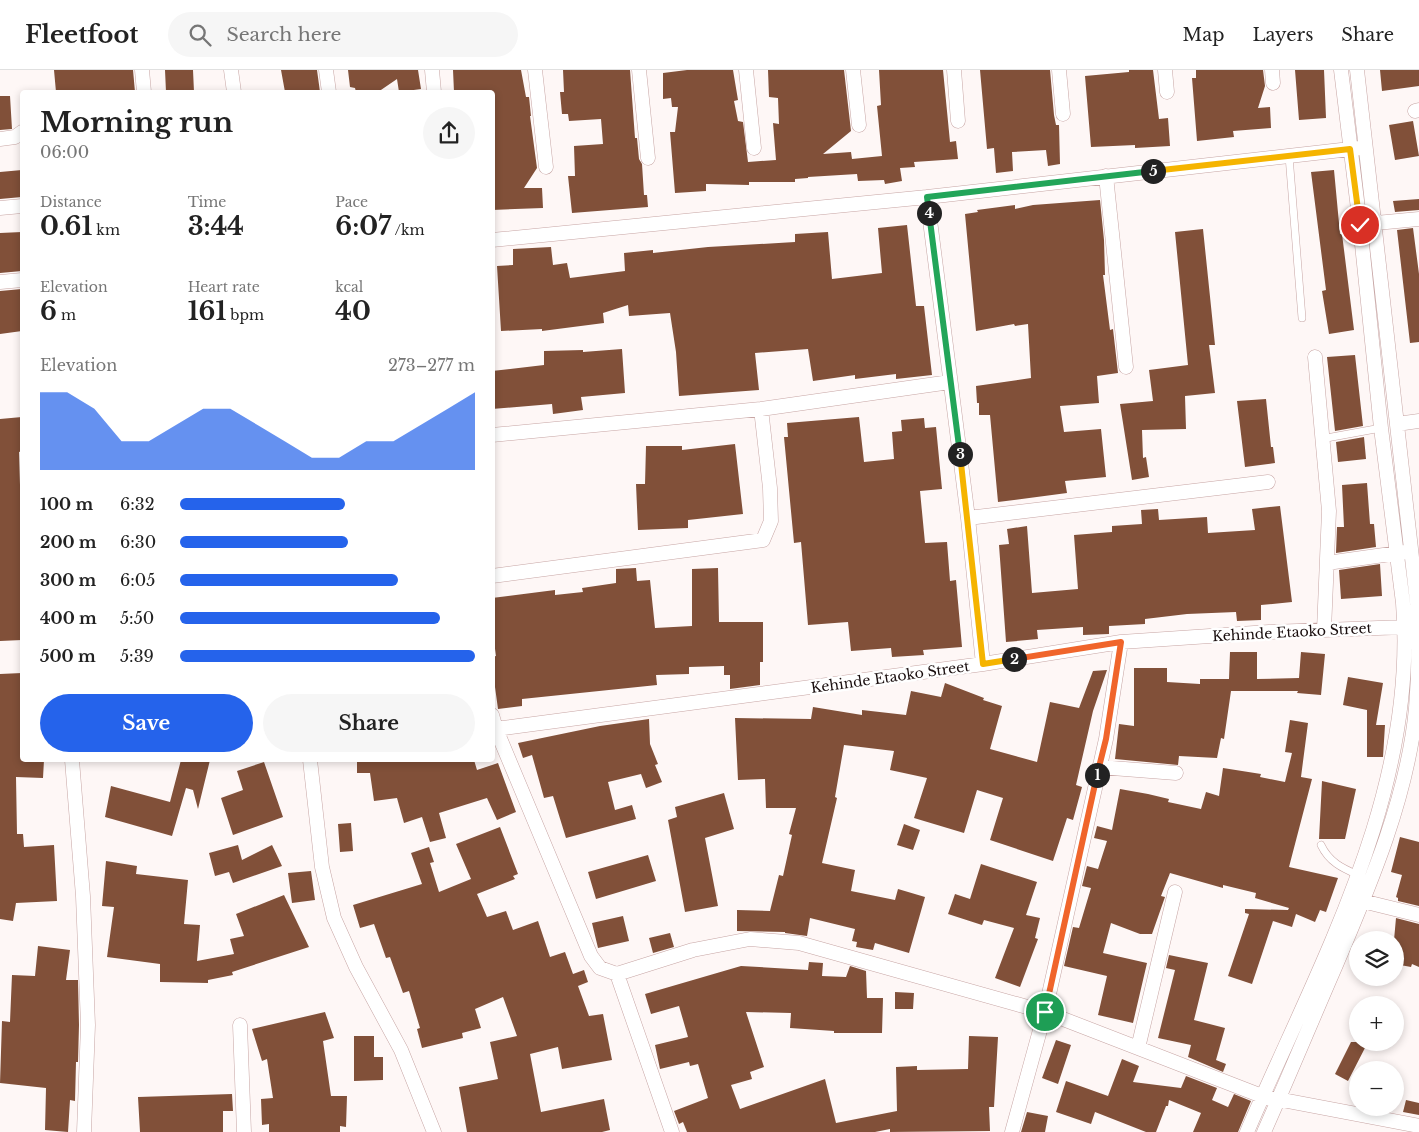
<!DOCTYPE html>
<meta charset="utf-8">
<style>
:root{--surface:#fff;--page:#f6f6f6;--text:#222;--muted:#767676;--line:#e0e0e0;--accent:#2563eb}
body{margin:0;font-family:"Libre Baskerville",serif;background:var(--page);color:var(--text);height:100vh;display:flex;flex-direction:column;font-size:19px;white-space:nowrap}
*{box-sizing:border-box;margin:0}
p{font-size:16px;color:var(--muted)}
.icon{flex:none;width:28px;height:28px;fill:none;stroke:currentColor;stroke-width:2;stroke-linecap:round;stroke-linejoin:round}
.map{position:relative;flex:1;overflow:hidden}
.drawer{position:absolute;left:20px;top:20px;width:475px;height:672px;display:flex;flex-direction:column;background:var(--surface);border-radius:5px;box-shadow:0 2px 8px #0003}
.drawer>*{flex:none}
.tools{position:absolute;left:1349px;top:861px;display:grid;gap:10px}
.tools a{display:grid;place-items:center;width:55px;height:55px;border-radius:50%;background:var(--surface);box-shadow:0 2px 8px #0003;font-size:25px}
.pin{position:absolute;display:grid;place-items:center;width:42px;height:42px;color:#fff;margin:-21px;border:2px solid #fff;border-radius:50%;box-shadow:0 1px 5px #0007}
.km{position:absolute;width:25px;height:25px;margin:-12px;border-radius:50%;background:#222;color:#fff;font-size:14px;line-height:25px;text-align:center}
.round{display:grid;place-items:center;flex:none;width:52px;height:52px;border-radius:26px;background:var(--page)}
.summary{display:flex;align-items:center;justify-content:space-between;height:85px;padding:0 20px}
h1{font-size:28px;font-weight:700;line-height:38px}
.figures{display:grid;grid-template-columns:repeat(3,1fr);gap:8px;height:85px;padding:5px 20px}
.figures div{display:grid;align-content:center}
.figures b{font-size:25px;font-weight:700}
.figures small{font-size:14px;font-weight:400}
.figures p{font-size:14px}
.chart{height:140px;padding:10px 20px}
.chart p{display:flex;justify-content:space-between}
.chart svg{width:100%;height:90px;margin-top:5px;fill:var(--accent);opacity:.7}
.cta{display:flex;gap:10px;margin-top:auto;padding:10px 20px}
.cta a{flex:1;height:58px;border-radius:30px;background:var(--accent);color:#fff;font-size:20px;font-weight:700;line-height:58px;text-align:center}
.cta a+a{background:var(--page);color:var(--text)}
ul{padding:0 20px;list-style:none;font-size:16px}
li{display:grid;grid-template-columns:80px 60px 1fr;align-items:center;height:38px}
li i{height:12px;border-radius:6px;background:var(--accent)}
header{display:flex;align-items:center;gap:30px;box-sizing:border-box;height:70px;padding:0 25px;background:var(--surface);border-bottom:1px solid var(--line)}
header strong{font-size:24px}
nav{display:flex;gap:28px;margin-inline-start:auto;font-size:18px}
.search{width:350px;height:45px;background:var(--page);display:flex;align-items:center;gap:12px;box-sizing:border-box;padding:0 18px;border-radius:28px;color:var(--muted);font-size:19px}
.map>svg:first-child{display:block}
.building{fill:#815039}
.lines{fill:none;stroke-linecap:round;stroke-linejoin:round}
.lane-casing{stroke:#c7a5a4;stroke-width:8}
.street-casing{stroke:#c7a5a4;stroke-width:15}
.lane{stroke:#fff;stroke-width:7}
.street{stroke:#fff;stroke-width:14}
.split-1-casing{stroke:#fff;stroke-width:10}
.split-2-casing{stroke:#fff;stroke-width:10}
.split-3-casing{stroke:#fff;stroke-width:10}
.split-4-casing{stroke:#fff;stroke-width:10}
.split-5-casing{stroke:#fff;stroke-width:10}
.split-6-casing{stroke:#fff;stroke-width:10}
.split-1{stroke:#f0652b;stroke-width:6}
.split-2{stroke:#f0652b;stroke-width:6}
.split-3{stroke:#f5b400;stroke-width:6}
.split-4{stroke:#22a559;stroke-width:6}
.split-5{stroke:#22a559;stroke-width:6}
.split-6{stroke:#f5b400;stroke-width:6}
.labels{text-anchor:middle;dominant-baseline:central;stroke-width:5;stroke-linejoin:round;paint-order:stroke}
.street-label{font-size:14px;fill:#190e0e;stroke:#fff}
</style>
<header>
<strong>Fleetfoot</strong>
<div class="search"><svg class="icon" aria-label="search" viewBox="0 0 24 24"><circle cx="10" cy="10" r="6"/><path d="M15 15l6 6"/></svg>Search here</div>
<nav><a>Map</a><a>Layers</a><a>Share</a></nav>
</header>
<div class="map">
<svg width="1419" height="1062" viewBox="0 0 1419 1062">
<rect width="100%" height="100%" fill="#fef7f6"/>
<path class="building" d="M 54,0 L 133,0 L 135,22 L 56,22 Z
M 165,0 L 193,0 L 194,22 L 166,22 Z
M 281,0 L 317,0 L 320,22 L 285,22 Z
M 348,0 L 418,0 L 421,19 L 399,22 L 397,9 L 378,22 L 356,22 L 355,18 L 350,17 Z
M 453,0 L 521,0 L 526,27 L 529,27 L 531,46 L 530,46 L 537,98 L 524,118 L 542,118 L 543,138 L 492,140 L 492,22 L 454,22 Z
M 563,0 L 630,0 L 635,68 L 637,68 L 639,89 L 642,94 L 644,125 L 647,125 L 648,137 L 572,143 L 568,106 L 575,106 L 574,76 L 603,74 L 601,49 L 569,51 L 568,44 L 562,44 L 560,22 L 564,22 Z
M 687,0 L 733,0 L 738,30 L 734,31 L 738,51 L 743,52 L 748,92 L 776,90 L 773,53 L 779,54 L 778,28 L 769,27 L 768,0 L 844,0 L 851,61 L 823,84 L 851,82 L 852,89 L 882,86 L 877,36 L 881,35 L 879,0 L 943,0 L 950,72 L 956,71 L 958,89 L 914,92 L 915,97 L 900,98 L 902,111 L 885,114 L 884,110 L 858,111 L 857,104 L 808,107 L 808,108 L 795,109 L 795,112 L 749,112 L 749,115 L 706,114 L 706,121 L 675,123 L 670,62 L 675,62 L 678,37 L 672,37 L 671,28 L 663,29 L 663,3 Z
M 980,0 L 1050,0 L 1054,45 L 1056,55 L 1059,55 L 1060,94 L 1048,96 L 1046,80 L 1012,82 L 1013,101 L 996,103 L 994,78 L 987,79 Z
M 1129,0 L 1153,0 L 1159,49 L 1168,48 L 1170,76 L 1135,78 L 1135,75 L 1091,77 L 1085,6 L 1129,2 Z
M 1196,0 L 1263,0 L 1265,16 L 1258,38 L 1270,37 L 1271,58 L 1233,61 L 1234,67 L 1197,71 L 1192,8 L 1196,8 Z
M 1295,0 L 1324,0 L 1326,48 L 1299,50 Z
M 1380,0 L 1419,0 L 1419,16 L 1382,21 Z
M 0,26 L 10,26 L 12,59 L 0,60 Z
M 1413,51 L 1419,86 L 1395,90 L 1389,55 Z
M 22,100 L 22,127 L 0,129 L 0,102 Z
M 1334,100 L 1340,164 L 1342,164 L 1354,260 L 1329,264 L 1322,221 L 1326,220 L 1311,102 Z
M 1419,129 L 1419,140 L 1395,142 L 1393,131 Z
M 1100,130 L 1104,170 L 1105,205 L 1103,205 L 1110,260 L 1113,259 L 1118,303 L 1097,306 L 1099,333 L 1060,336 L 1064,362 L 1101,359 L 1106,407 L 1065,411 L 1067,423 L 998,432 L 990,345 L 979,345 L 979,333 L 977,333 L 976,316 L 1031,308 L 1028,254 L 1015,256 L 1014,254 L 976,261 L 965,144 L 978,142 L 977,140 L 1015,135 L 1015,139 L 1033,135 Z
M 907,155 L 916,236 L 924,236 L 932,305 L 896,309 L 896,304 L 855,309 L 855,305 L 813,311 L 808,279 L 755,283 L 759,320 L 679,326 L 676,282 L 670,243 L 629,246 L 628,235 L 603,243 L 604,253 L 542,261 L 542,259 L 501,261 L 497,196 L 513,195 L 513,179 L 551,177 L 553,195 L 567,193 L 570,208 L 625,201 L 624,183 L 653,180 L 653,183 L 708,177 L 795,172 L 795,164 L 828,162 L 832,209 L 882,203 L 878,158 Z
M 1413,158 L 1419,204 L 1419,272 L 1410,273 L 1397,160 Z
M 1203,159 L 1215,275 L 1209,275 L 1215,323 L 1185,326 L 1186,359 L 1142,360 L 1143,388 L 1146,387 L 1149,407 L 1132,410 L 1120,334 L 1153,331 L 1149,300 L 1188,295 L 1175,162 Z
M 22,162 L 22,201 L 0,203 L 0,163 Z
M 22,219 L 22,261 L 0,264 L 0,221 Z
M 622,279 L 625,323 L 581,327 L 583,340 L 553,344 L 552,334 L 492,339 L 492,301 L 544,295 L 544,281 L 583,280 L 583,282 Z
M 1355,285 L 1363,356 L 1335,361 L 1327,287 Z
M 1266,329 L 1271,377 L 1273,377 L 1275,393 L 1245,397 L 1237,331 Z
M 22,347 L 22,381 L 19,382 L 20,415 L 22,415 L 22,570 L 0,571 L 0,349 Z
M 859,347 L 864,392 L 894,389 L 892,362 L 902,361 L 901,350 L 924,348 L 925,358 L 936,357 L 942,419 L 920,421 L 925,473 L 947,472 L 950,511 L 956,510 L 962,577 L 923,580 L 924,585 L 892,587 L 891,578 L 851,581 L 848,552 L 808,555 L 801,472 L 794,473 L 784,367 L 788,367 L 787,353 Z
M 1364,367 L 1366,389 L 1338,392 L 1336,372 Z
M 735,374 L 743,444 L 688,450 L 688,458 L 638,460 L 636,414 L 645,414 L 646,376 L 682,376 L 682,380 Z
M 1367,413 L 1370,454 L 1374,454 L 1376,477 L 1336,483 L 1337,457 L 1344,457 L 1342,415 Z
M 1280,436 L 1292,532 L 1261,535 L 1261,550 L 1237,551 L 1236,542 L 1187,544 L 1145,549 L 1145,554 L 1109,556 L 1109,564 L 1083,565 L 1083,557 L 1037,560 L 1038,569 L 1006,572 L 999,475 L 1009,474 L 1007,459 L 1027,456 L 1032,523 L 1078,519 L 1074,465 L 1112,462 L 1112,456 L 1142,454 L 1141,440 L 1158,439 L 1159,450 L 1207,447 L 1208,463 L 1255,460 L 1252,439 Z
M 1380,494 L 1382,526 L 1341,529 L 1339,500 Z
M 636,498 L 637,511 L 650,510 L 655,558 L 692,556 L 692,499 L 718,498 L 719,552 L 763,552 L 763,592 L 760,592 L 760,615 L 730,619 L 730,605 L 724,605 L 724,596 L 689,597 L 689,604 L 656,605 L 657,615 L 522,629 L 522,636 L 498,639 L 492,595 L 492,587 L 496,586 L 492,557 L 492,528 L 555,520 L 555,525 L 583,522 L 582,518 L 616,513 L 616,499 Z
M 1230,582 L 1257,582 L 1257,609 L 1299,608 L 1301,582 L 1325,584 L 1321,625 L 1297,623 L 1298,621 L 1231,621 L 1224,669 L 1221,668 L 1217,688 L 1179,686 L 1178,695 L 1115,689 L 1119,654 L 1134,656 L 1134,598 L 1167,598 L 1167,612 L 1200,614 L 1200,609 L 1229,609 Z
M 1107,600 L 1093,641 L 1076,715 L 1082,717 L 1073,750 L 1067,748 L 1053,791 L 990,770 L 1003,728 L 977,720 L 964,763 L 914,748 L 927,708 L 890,700 L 894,681 L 844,675 L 835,727 L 837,728 L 822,793 L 855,800 L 851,821 L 895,830 L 898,819 L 925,827 L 909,883 L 875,873 L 873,880 L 856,877 L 857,872 L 852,871 L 855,859 L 810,848 L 807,866 L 785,863 L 785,862 L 737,861 L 737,840 L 770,841 L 779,805 L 783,806 L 792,765 L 789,764 L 796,738 L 766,738 L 765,709 L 738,710 L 735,648 L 811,649 L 813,637 L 862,645 L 862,640 L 906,645 L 911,621 L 941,627 L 945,613 L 984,628 L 983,630 L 1002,636 L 990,679 L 1037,692 L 1050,632 L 1079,638 L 1093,601 Z
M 22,603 L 22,690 L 44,690 L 43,708 L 16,707 L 17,764 L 23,764 L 24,777 L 54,775 L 57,831 L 16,833 L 13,851 L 0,849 L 0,604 Z
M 1348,607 L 1383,613 L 1376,655 L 1385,655 L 1383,687 L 1367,687 L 1367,640 L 1343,635 Z
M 649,649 L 650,674 L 658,694 L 655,695 L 662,712 L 646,718 L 641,704 L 608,712 L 615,740 L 632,735 L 636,749 L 566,768 L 553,726 L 544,728 L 532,685 L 523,688 L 518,673 L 600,656 Z
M 1290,650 L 1308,653 L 1301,707 L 1312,709 L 1289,797 L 1338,808 L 1326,842 L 1320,840 L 1315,852 L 1296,844 L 1292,857 L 1273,851 L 1252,914 L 1228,906 L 1249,844 L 1245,843 L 1245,839 L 1288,840 L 1289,838 L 1255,828 L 1256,823 L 1223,815 L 1223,818 L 1170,803 L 1161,826 L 1165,827 L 1152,864 L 1140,864 L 1111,853 L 1103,883 L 1147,893 L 1133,953 L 1098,945 L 1107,906 L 1064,896 L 1073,857 L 1079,858 L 1091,818 L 1082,816 L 1087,796 L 1098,799 L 1107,771 L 1094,768 L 1097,756 L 1112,760 L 1120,719 L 1148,724 L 1169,729 L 1168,732 L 1201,739 L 1206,722 L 1219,726 L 1223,698 L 1261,704 L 1260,707 L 1285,712 L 1292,683 L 1285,682 Z
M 181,690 L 210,690 L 198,739 L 193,720 L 186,718 L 172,766 L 105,747 L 111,716 L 170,732 Z
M 357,690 L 474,690 L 477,700 L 498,693 L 516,742 L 497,750 L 487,728 L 439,743 L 446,768 L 430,772 L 422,747 L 404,753 L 397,728 L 374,731 L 370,703 L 357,703 Z
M 264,692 L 283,747 L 233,765 L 221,728 L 243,720 L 237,701 Z
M 1322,711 L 1356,719 L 1345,769 L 1319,769 Z
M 724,723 L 734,759 L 705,768 L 718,836 L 685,842 L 668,750 L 677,747 L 675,737 Z
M 351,753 L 353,781 L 340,782 L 338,754 Z
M 904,754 L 920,760 L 913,780 L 897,775 Z
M 500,757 L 518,804 L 513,806 L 515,809 L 477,824 L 487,847 L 506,841 L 513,860 L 538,851 L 550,887 L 565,882 L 573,904 L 584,900 L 588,912 L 578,916 L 589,946 L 603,944 L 612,990 L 562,999 L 558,977 L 530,984 L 541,1042 L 604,1029 L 610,1060 L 602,1062 L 467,1062 L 459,1017 L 498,1009 L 490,972 L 517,966 L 503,927 L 475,939 L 481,958 L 462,963 L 463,968 L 422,978 L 417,959 L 420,958 L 409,921 L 403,923 L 390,887 L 386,888 L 374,854 L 360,858 L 353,835 L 422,814 L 411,783 L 429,777 L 434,792 L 430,793 L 439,822 L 471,809 L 456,774 Z
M 1400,767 L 1419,772 L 1419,836 L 1398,831 L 1398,828 L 1396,827 L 1402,805 L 1391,802 Z
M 238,775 L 242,790 L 272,775 L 282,796 L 233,813 L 229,802 L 215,806 L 209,783 Z
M 648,785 L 656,811 L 596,829 L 588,802 Z
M 106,791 L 137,796 L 136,804 L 188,810 L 184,854 L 200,855 L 197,891 L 234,884 L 230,869 L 244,866 L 236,844 L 284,825 L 309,877 L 232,902 L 233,905 L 208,910 L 208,913 L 160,912 L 160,894 L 107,887 L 114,837 L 102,836 Z
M 981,794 L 1037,812 L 1026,845 L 1040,848 L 1035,868 L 1038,869 L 1020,917 L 995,908 L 1014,858 L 984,850 L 982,855 L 948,844 L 955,824 L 970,829 Z
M 311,801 L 315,830 L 292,833 L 288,803 Z
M 623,846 L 629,871 L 598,878 L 592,853 Z
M 1396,848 L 1419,854 L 1419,897 L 1412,894 L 1411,897 L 1395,894 L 1394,870 Z
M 670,863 L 674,877 L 653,883 L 649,868 Z
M 38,876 L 70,880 L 66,910 L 78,910 L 79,955 L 78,992 L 76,992 L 75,1031 L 70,1030 L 68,1062 L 45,1060 L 46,1018 L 0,1013 L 2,951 L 10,952 L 12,905 L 35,906 Z
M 1169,885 L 1208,893 L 1194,950 L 1225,958 L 1216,990 L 1226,994 L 1223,1002 L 1188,987 L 1191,975 L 1158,968 L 1175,900 L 1166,898 Z
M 809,892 L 823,893 L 822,906 L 846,907 L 850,896 L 866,901 L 867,928 L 883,928 L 882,963 L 834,963 L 834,961 L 790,958 L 791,943 L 746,942 L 764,997 L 750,1002 L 752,1009 L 731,1015 L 740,1039 L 825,1009 L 836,1053 L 897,1041 L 896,997 L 917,996 L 917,1000 L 968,999 L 969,966 L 998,967 L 994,1037 L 989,1037 L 990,1061 L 890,1062 L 890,1059 L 875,1062 L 687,1062 L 683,1052 L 679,1054 L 674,1041 L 708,1028 L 698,994 L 690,996 L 689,992 L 660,999 L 655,975 L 688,967 L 679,936 L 651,944 L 645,924 L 741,896 L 808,900 Z
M 895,922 L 914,923 L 913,939 L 895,939 Z
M 325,942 L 334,968 L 323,971 L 331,1026 L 347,1026 L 346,1057 L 340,1056 L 340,1062 L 269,1062 L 269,1054 L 262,1055 L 261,1029 L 273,1028 L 267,989 L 262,991 L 252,959 Z
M 354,966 L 374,966 L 374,987 L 383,987 L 383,1010 L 354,1011 Z
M 1056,970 L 1071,975 L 1058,1014 L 1042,1008 Z
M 1351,972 L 1368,972 L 1348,1011 L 1335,1004 Z
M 1122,989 L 1139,996 L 1133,1012 L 1181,1018 L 1186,1006 L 1217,1018 L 1212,1030 L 1228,1037 L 1234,1024 L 1251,1031 L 1238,1062 L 1193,1062 L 1201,1043 L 1169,1030 L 1168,1036 L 1166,1036 L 1156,1062 L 1146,1062 L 1095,1042 L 1091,1054 L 1056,1042 L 1066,1011 L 1108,1026 Z
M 232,1024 L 233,1041 L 223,1041 L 223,1062 L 140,1062 L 138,1027 Z
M 1406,1030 L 1419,1033 L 1419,1045 L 1403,1042 Z
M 1027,1042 L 1048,1046 L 1045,1062 L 1021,1062 Z"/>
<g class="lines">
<defs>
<path id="lane" d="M 1289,86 L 1302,248
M 1321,369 L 1381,358
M 1321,775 C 1329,792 1342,798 1358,805"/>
<path id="street" d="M 142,0 L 144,22
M 231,0 L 234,22
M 326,0 L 329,22
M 432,0 L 434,22
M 535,0 L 546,97
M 639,0 L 648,88
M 746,0 L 754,78
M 853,0 L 859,55
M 954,0 L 958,51
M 1059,0 L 1063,44
M 1165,0 L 1167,22
M 1272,0 L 1273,13
M 1415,41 L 1419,40
M 0,69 L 15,67 L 22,62
M 1106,106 L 1126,297
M 927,127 L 968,448 L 983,594
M 0,138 L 22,136
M 1376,153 L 1419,149
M 492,170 L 927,127 L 1359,78
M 0,212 L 22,210
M 1315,287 L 1329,441 L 1324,560
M 1397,354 L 1419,351
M 492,365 L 761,339 L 950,312
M 968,448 L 1268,412
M 1327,493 L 1405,482
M 492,506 L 763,470 L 771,451 L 770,418 L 761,339
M 492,645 L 496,659 L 591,886 L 600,898 L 617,904 L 693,880 L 750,869 L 799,873 L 1045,942 L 1262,1026 L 1419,1056
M 496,659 L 983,594 L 1121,572 L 1269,562 L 1405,557
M 72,690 L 83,826 L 88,955 L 84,1062
M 310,690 L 322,797 L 334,848 L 356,897 L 401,980 L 434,1062
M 1099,697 L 1176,703
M 1354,829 L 1419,845
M 617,904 L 672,1062
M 240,955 L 244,1062
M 1138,978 L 1175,822
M 1012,1062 L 1045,942 L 1106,669 L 1121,572
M 1247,1062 C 1319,894 1418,723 1403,533 L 1381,358 L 1360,155 L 1341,0
M 1264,1062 C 1289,1006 1312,950 1336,895 C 1370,815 1408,726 1416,638 C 1419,603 1419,567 1417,532 L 1357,0"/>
</defs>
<use href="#lane" class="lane-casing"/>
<use href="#street" class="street-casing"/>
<use href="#lane" class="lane"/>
<use href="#street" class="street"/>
</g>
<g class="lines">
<defs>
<path id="split-1" d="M 1045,942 L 1097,705"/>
<path id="split-2" d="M 1014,589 L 1121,572 L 1106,669 L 1097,705"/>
<path id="split-3" d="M 960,384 L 983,594 L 1014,589"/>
<path id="split-4" d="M 929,143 L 960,384"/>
<path id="split-5" d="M 929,143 L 927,127 L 1153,101"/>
<path id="split-6" d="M 1153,101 L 1350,79 L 1360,155"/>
</defs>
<use href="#split-1" class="split-1-casing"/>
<use href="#split-2" class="split-2-casing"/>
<use href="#split-3" class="split-3-casing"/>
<use href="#split-4" class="split-4-casing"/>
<use href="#split-5" class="split-5-casing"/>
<use href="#split-6" class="split-6-casing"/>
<use href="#split-1" class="split-1"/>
<use href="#split-2" class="split-2"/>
<use href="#split-3" class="split-3"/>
<use href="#split-4" class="split-4"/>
<use href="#split-5" class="split-5"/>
<use href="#split-6" class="split-6"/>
</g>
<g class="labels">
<g class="street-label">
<text transform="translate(1292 562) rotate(-3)">Kehinde Etaoko Street</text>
<text transform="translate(890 607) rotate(-8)">Kehinde Etaoko Street</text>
</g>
</g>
</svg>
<div class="tools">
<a><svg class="icon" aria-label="layers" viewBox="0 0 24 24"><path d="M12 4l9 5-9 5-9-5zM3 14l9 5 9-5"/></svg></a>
<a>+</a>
<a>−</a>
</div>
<div class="pin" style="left:1045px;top:942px;background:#1e9e55"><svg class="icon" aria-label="arrive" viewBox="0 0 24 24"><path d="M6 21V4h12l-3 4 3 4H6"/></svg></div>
<div class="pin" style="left:1360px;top:155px;background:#d93025"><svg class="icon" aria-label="check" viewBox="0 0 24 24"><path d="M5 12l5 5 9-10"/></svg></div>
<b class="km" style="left:1097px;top:705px">1</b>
<b class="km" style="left:1014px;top:589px">2</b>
<b class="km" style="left:960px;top:384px">3</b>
<b class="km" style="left:929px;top:143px">4</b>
<b class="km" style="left:1153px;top:101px">5</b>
<section class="drawer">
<div class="summary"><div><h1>Morning run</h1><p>06:00</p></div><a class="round"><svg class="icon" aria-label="share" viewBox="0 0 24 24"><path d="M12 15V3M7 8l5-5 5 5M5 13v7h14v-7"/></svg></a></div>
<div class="figures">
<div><p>Distance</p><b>0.61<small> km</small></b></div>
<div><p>Time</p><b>3:44</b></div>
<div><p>Pace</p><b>6:07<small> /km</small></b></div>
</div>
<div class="figures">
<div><p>Elevation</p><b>6<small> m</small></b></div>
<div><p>Heart rate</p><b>161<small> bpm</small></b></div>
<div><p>kcal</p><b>40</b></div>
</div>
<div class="chart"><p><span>Elevation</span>273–277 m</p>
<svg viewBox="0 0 160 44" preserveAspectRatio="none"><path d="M0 44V6L10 6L20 14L30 30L40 30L50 22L60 14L70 14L80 22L90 30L100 38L110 38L120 30L130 30L140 22L150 14L160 6V44z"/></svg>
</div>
<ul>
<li><b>100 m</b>6:32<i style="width:56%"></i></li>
<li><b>200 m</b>6:30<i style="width:57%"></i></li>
<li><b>300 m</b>6:05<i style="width:74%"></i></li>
<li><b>400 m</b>5:50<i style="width:88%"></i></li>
<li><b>500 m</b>5:39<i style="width:100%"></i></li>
</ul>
<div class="cta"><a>Save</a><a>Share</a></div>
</section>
</div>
